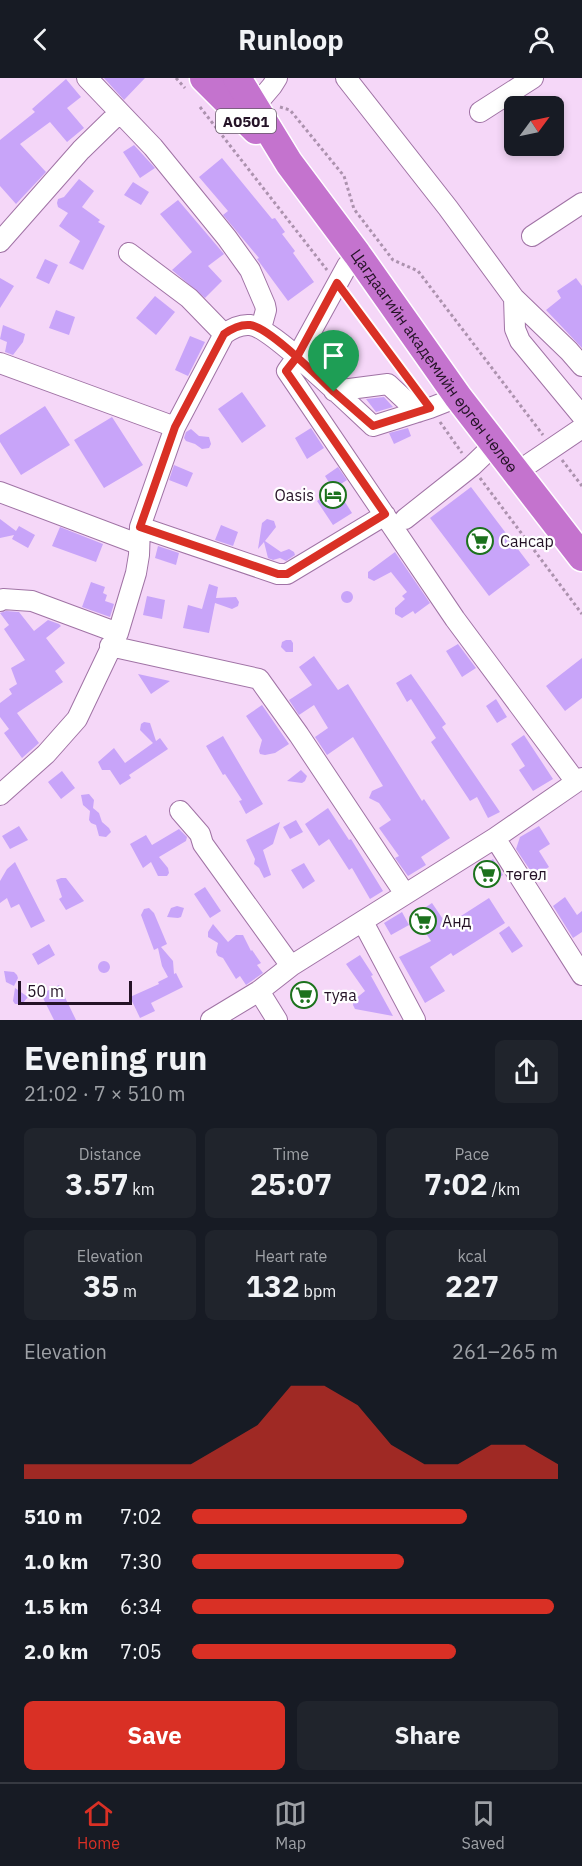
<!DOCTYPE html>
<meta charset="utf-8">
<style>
:root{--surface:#171b24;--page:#20242c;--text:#f1f3f6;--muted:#9ea1a6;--line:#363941;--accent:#d93025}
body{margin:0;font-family:"IBM Plex Sans",sans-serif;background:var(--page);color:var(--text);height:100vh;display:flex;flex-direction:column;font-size:22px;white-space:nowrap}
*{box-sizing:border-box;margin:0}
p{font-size:20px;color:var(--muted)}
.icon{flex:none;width:33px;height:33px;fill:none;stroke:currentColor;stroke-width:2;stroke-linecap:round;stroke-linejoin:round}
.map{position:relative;height:942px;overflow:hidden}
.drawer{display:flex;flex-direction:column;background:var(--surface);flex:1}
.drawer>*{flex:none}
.needle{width:39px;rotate:57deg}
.tools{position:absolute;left:504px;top:18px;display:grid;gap:12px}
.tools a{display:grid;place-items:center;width:60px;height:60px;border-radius:9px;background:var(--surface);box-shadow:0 3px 9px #0003;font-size:30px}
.scale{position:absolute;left:18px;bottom:15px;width:114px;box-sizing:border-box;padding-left:6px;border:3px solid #251327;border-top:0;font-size:16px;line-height:21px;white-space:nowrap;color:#251327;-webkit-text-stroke:4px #fff;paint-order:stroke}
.pin{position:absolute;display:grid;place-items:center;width:51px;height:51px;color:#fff;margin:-62px -26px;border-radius:50% 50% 50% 0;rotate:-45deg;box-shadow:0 0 6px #0007}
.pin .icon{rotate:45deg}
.round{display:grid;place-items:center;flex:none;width:63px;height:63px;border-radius:9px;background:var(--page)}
.head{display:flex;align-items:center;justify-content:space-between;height:102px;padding:0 24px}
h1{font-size:33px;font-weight:700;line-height:45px}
.metrics{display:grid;grid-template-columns:repeat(3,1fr);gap:9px;height:102px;padding:6px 24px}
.metrics div{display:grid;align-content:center;border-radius:9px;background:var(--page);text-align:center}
.metrics b{font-size:30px;font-weight:700}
.metrics small{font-size:16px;font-weight:400}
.metrics p{font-size:16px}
.chart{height:168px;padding:12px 24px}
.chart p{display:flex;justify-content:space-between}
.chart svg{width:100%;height:108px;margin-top:6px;fill:var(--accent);opacity:.7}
.cta{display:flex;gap:12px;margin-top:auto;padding:12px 24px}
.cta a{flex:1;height:69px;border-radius:9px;background:var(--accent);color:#fff;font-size:24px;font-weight:700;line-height:69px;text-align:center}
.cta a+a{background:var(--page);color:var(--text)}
ul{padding:0 24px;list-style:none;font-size:20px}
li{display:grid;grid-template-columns:96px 72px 1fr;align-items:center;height:45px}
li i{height:15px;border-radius:8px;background:var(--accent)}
header{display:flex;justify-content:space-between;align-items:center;height:78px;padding:0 24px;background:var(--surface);font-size:27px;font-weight:700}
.menu{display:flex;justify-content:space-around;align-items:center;height:84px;border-top:2px solid var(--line);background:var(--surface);font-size:16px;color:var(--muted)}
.menu a{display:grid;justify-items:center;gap:3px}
.menu .on{color:var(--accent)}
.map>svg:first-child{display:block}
.building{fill:#c8a4f9}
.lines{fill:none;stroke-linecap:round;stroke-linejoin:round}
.minor-casing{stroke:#a073a5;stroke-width:22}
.highway-casing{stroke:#fff;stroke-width:31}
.path{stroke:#ac92ae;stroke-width:3;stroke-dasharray:3 3;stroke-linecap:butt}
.minor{stroke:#fff;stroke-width:20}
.highway{stroke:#c473ce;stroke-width:28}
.route-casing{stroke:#fff;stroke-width:12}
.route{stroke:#d93025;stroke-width:8}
.labels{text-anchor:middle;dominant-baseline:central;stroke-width:4.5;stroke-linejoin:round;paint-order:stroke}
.shield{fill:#fff;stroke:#665a68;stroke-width:1.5}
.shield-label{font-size:15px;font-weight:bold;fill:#251327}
.street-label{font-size:16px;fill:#251327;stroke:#fff}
.poi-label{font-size:16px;fill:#251327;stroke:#fff;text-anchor:start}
</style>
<header><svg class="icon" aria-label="back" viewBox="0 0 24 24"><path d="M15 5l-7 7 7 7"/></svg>Runloop<svg class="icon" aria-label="person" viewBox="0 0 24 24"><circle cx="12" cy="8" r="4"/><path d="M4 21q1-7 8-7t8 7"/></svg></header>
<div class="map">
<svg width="582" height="942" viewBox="0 0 582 942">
<rect width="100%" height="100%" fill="#f5d7f8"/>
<path class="building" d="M 104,0 L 145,0 L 124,22 Z
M 66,1 L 81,19 L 67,30 L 84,50 L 67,64 L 50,44 L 20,66 L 46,94 L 16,126 L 0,108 L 0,62 L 35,34 L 32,31 Z
M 134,67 L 155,90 L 140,100 L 123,74 Z
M 222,80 L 272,141 L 275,140 L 285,154 L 282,156 L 295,173 L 293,175 L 314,204 L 288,223 L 257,181 L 259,180 L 223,137 L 228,133 L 199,99 Z
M 79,101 L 94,113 L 82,129 L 100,142 L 98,144 L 105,148 L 83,192 L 69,185 L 80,163 L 59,148 L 68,135 L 58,129 L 57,125 L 58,121 L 64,119 Z
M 133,104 L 149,114 L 141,127 L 124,117 Z
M 178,122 L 224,176 L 208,188 L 222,203 L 205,220 L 172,192 L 192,174 L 160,136 Z
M 45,181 L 58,187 L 49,206 L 36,200 Z
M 0,200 L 14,208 L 0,230 Z
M 576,200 L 582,208 L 582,270 L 546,232 L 561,220 L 557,213 Z
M 155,218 L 175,234 L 156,257 L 136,240 Z
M 56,232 L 75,239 L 69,257 L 49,250 Z
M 3,247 L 25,256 L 23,264 L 13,277 L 5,274 L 7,264 L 0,261 Z
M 190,258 L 205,264 L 188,298 L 175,292 Z
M 242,314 L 266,348 L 242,365 L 218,331 Z
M 384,319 L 393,329 L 376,334 L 366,321 Z
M 45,328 L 70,367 L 21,397 L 0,364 L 0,357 Z
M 112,339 L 143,387 L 104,410 L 74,362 Z
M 311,350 L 324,370 L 307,381 L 295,360 Z
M 408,350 L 411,358 L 394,366 L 389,355 Z
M 191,351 L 199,358 L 209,359 L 211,366 L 209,370 L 202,371 L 195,366 L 186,363 L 184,360 L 186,354 Z
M 174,387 L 193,395 L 187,409 L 169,402 Z
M 338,389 L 347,402 L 333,411 L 325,398 Z
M 471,409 L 530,487 L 489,518 L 430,440 Z
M 336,410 L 352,435 L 333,447 L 317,423 Z
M 0,441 L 16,453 L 19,448 L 35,457 L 28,470 L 12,461 L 14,457 L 0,460 Z
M 267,441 L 274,443 L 276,449 L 265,463 L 281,474 L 289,471 L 294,474 L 295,477 L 286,483 L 280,480 L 273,482 L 268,480 L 264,464 L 258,471 L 262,445 Z
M 221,447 L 238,454 L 233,468 L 215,462 Z
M 60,449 L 103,466 L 96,484 L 52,468 Z
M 158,468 L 179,475 L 176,487 L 155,480 Z
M 395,474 L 430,525 L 415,536 L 413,533 L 402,540 L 395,536 L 395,530 L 405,521 L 402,518 L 407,514 L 391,494 L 374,503 L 368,500 L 368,494 Z
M 91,504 L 105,509 L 103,515 L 107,517 L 105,523 L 114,526 L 110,539 L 82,529 Z
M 209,506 L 218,509 L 216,520 L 236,519 L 239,524 L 238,528 L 232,531 L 215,525 L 209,555 L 183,550 L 188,527 L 202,531 Z
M341 519a6 6 0 1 1 12 0a6 6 0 1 1-12 0Z
M 147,518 L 165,522 L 162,541 L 143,537 Z
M 6,533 L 19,534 L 34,553 L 48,542 L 59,546 L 61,548 L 46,560 L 65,585 L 55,593 L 63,604 L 17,635 L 39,665 L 22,680 L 4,655 L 9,651 L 0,639 L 0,625 L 12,616 L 9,611 L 17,606 L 11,590 L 25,582 L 4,551 L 9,547 L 0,535 Z
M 286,562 L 291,562 L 293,565 L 293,574 L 286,574 L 281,569 L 282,564 Z
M 458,566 L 476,590 L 462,599 L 446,573 Z
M 314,578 L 338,612 L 348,606 L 422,723 L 424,721 L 450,760 L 421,779 L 426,787 L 408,798 L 395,780 L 399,778 L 379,750 L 391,742 L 379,725 L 369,720 L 372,713 L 383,708 L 353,659 L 327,677 L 315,659 L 328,650 L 314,627 L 299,637 L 289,622 L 312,607 L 299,589 Z
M 582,580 L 582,620 L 565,633 L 546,608 Z
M 138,596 L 170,603 L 151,616 Z
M 411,596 L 446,646 L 442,649 L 500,734 L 488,740 L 477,719 L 470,723 L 431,664 L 436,660 L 411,621 L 407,624 L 396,605 Z
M 496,621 L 507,639 L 497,645 L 486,628 Z
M 262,627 L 289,666 L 275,675 L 265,677 L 260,676 L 259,673 L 262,662 L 246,638 Z
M 144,644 L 150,645 L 156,663 L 160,660 L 168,671 L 129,697 L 131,700 L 120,707 L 110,692 L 102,692 L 98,684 L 114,670 L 125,685 L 153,665 L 140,652 L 141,646 Z
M 524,657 L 553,701 L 533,713 L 519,692 L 525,688 L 511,666 Z
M 223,658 L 263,726 L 246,736 L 239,723 L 242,722 L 225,696 L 223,697 L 206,668 Z
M 301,692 L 307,698 L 305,703 L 302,705 L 287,703 Z
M 62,693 L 75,710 L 61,721 L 48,704 Z
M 89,716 L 94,722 L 93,730 L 99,735 L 102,744 L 109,750 L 111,754 L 106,759 L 99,758 L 96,747 L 91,745 L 89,742 L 90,733 L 83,727 L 81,717 Z
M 328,730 L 349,762 L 351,761 L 383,813 L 370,821 L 352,790 L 349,792 L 329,761 L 319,768 L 305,746 Z
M 296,742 L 303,754 L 290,761 L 283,749 Z
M 280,744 L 273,766 L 263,772 L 271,797 L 264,800 L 259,790 L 254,786 L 255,781 L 246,762 Z
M 19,748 L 28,762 L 10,771 L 2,758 Z
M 539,748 L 550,766 L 539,773 L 549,789 L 534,798 L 516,771 L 520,759 Z
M 179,751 L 187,759 L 186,763 L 159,779 L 168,790 L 169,795 L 167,798 L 158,798 L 151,784 L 143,790 L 130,766 L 146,757 L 152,767 Z
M 493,781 L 503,797 L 484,808 L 474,793 Z
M 15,784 L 45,843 L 31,850 L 19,826 L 11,830 L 7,820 L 0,825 L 0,803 L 7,791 Z
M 304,785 L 315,803 L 303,811 L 291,792 Z
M 61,800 L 66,800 L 84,823 L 66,832 L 59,821 L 62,819 L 56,802 Z
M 205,809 L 221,833 L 210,840 L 194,816 Z
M 565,819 L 577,837 L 582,833 L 582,854 L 573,860 L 553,828 Z
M 489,820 L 505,845 L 453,878 L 451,875 L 430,889 L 445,913 L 425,925 L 399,879 L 431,863 L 414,837 L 432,825 L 447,847 Z
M 177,828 L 184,830 L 181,839 L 178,840 L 167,839 L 171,830 Z
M 149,830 L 154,835 L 167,866 L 161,869 L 173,883 L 174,896 L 176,895 L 183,909 L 151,925 L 155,933 L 140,940 L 130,919 L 159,906 L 158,904 L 168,899 L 162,888 L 158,870 L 154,872 L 141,837 L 144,831 Z
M 402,834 L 409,847 L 391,857 L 384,845 Z
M 213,846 L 228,864 L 236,857 L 243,857 L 251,873 L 252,872 L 261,885 L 257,887 L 263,895 L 246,907 L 240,898 L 236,901 L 223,880 L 218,878 L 216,874 L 218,865 L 208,859 L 208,854 Z
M 509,848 L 523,868 L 512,875 L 499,855 Z
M 49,866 L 55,877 L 38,887 L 32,876 Z
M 360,877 L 373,897 L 371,898 L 393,938 L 355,931 L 353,927 L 354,922 L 365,913 L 346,886 Z
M98 889a6 6 0 1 1 12 0a6 6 0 1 1-12 0Z
M 4,893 L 14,894 L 17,897 L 18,900 L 14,908 L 6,904 Z
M 59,907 L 76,942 L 54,942 L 41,916 Z
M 15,910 L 28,919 L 22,926 L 15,926 L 13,923 Z"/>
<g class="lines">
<defs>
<path id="minor" d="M 87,0 L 153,69 L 227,160 L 250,192 L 265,227 L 266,232 L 261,250
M 346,0 L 448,130 L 514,220 L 569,273 L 582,288
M 255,28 L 272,8 L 277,0
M 480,34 L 533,0
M 532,158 L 582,125
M 0,164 L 81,72 L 119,35
M 129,175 L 189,220 L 224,256
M 357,176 L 347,188 L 297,279 L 287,293 L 455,541 L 576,704
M 514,220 L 515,251 L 520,263 L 582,338
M 0,285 L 175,349
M 334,313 L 388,306 L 418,334
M 517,394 L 582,350
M 0,414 L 138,466
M 405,441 L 472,388 L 495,366
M 140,449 L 278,496 L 287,496 L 385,437
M 0,523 L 3,521 L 32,523 L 118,555
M 110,568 L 259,601 L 299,657 L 405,816
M 0,717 L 46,676 L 77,641 L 118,555 L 136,495 L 139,477 L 140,449 L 175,349 L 224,256 C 231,251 240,246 250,247 C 271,249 353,330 373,348 L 430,330 L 458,319
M 180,733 L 200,756 L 203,766 L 291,888
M 495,760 L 582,897
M 363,844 L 415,942
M 259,913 L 277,942
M 211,942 L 259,913 L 291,888 L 495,760 L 582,700"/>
<g id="highway">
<path d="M 204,0 L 256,52"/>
<path id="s1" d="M 237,0 L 289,85 L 357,176 L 458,319 L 582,479"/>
</g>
</defs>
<use href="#minor" class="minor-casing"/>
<use href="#highway" class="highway-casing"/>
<path class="path" d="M 176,0 L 185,10
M 200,29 L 327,192
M 280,29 L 290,32 L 344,98 L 354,131 L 393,182 L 418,193 L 543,357
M 348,219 L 408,300
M 440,344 L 462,375
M 562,382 L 582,408
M 480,400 L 582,536"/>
<use href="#minor" class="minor"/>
<use href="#highway" class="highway"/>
</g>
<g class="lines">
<defs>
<path id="route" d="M 334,314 C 318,299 269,249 250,247 C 240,246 231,251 224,256 L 175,349 L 140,449 L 278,496 L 287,496 L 385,436 L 286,293 L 297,279 L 337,205 L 430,330 L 373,348 L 334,314"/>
</defs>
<use href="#route" class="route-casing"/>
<use href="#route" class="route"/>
</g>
<defs>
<symbol id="hotel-ring" viewBox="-11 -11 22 22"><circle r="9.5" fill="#fff" stroke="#1c721d" stroke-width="1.5"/><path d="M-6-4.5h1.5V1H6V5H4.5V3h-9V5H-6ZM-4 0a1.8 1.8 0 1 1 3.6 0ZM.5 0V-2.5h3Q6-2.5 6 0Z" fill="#1c721d"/></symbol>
<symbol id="supermarket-ring" viewBox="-11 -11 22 22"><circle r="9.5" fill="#fff" stroke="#1c721d" stroke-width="1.5"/><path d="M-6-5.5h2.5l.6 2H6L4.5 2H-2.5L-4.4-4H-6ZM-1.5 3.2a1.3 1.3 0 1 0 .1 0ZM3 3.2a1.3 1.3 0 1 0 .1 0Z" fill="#1c721d"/></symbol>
</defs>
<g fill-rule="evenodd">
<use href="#hotel-ring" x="318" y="402" width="30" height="30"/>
<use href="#supermarket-ring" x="465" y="448" width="30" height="30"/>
<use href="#supermarket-ring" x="472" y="781" width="30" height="30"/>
<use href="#supermarket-ring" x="408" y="828" width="30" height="30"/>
<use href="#supermarket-ring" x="289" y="902" width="30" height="30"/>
</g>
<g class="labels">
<rect class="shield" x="216" y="31" width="60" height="24" rx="4.5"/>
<g class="shield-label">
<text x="246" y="43">A0501</text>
</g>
<g class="street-label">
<text stroke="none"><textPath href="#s1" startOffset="345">Цагдаагийн академийн өргөн чөлөө</textPath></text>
</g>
<g class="poi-label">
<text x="314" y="417" text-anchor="end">Oasis</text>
<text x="500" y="463">Сансар</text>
<text x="506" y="796">төгөл</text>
<text x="442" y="843">Анд</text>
<text x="324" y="917">туяа</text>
</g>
</g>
</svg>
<div class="tools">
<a><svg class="needle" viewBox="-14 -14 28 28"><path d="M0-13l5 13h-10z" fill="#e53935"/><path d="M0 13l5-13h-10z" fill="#9ea1a6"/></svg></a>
</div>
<div class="scale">50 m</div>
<div class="pin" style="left:334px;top:314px;background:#1e9e55"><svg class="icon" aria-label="arrive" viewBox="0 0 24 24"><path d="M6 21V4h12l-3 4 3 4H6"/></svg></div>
</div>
<section class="drawer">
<div class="head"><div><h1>Evening run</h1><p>21:02 · 7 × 510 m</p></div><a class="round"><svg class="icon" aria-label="share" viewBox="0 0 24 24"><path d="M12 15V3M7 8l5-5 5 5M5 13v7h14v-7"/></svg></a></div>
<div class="metrics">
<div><p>Distance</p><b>3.57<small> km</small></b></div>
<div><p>Time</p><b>25:07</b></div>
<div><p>Pace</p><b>7:02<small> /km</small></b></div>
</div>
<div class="metrics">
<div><p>Elevation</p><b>35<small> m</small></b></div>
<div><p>Heart rate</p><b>132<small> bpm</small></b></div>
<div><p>kcal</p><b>227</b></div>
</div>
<div class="chart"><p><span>Elevation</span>261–265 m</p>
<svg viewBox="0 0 160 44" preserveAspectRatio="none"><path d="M0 44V38L10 38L20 38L30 38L40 38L50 38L60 30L70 22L80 6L90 6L100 14L110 30L120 38L130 38L140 30L150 30L160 38V44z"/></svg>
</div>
<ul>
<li><b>510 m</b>7:02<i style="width:75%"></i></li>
<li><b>1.0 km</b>7:30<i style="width:58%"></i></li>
<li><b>1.5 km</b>6:34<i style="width:99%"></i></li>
<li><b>2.0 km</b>7:05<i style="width:72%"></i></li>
</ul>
<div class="cta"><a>Save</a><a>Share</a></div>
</section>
<nav class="menu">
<a class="on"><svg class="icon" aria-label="home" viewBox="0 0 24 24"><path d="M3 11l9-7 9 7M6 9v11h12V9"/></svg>Home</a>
<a><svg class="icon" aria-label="map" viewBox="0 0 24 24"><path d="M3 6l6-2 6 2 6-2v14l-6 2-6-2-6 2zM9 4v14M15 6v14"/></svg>Map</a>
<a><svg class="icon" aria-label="saved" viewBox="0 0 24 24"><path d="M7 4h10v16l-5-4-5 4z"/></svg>Saved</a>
</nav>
